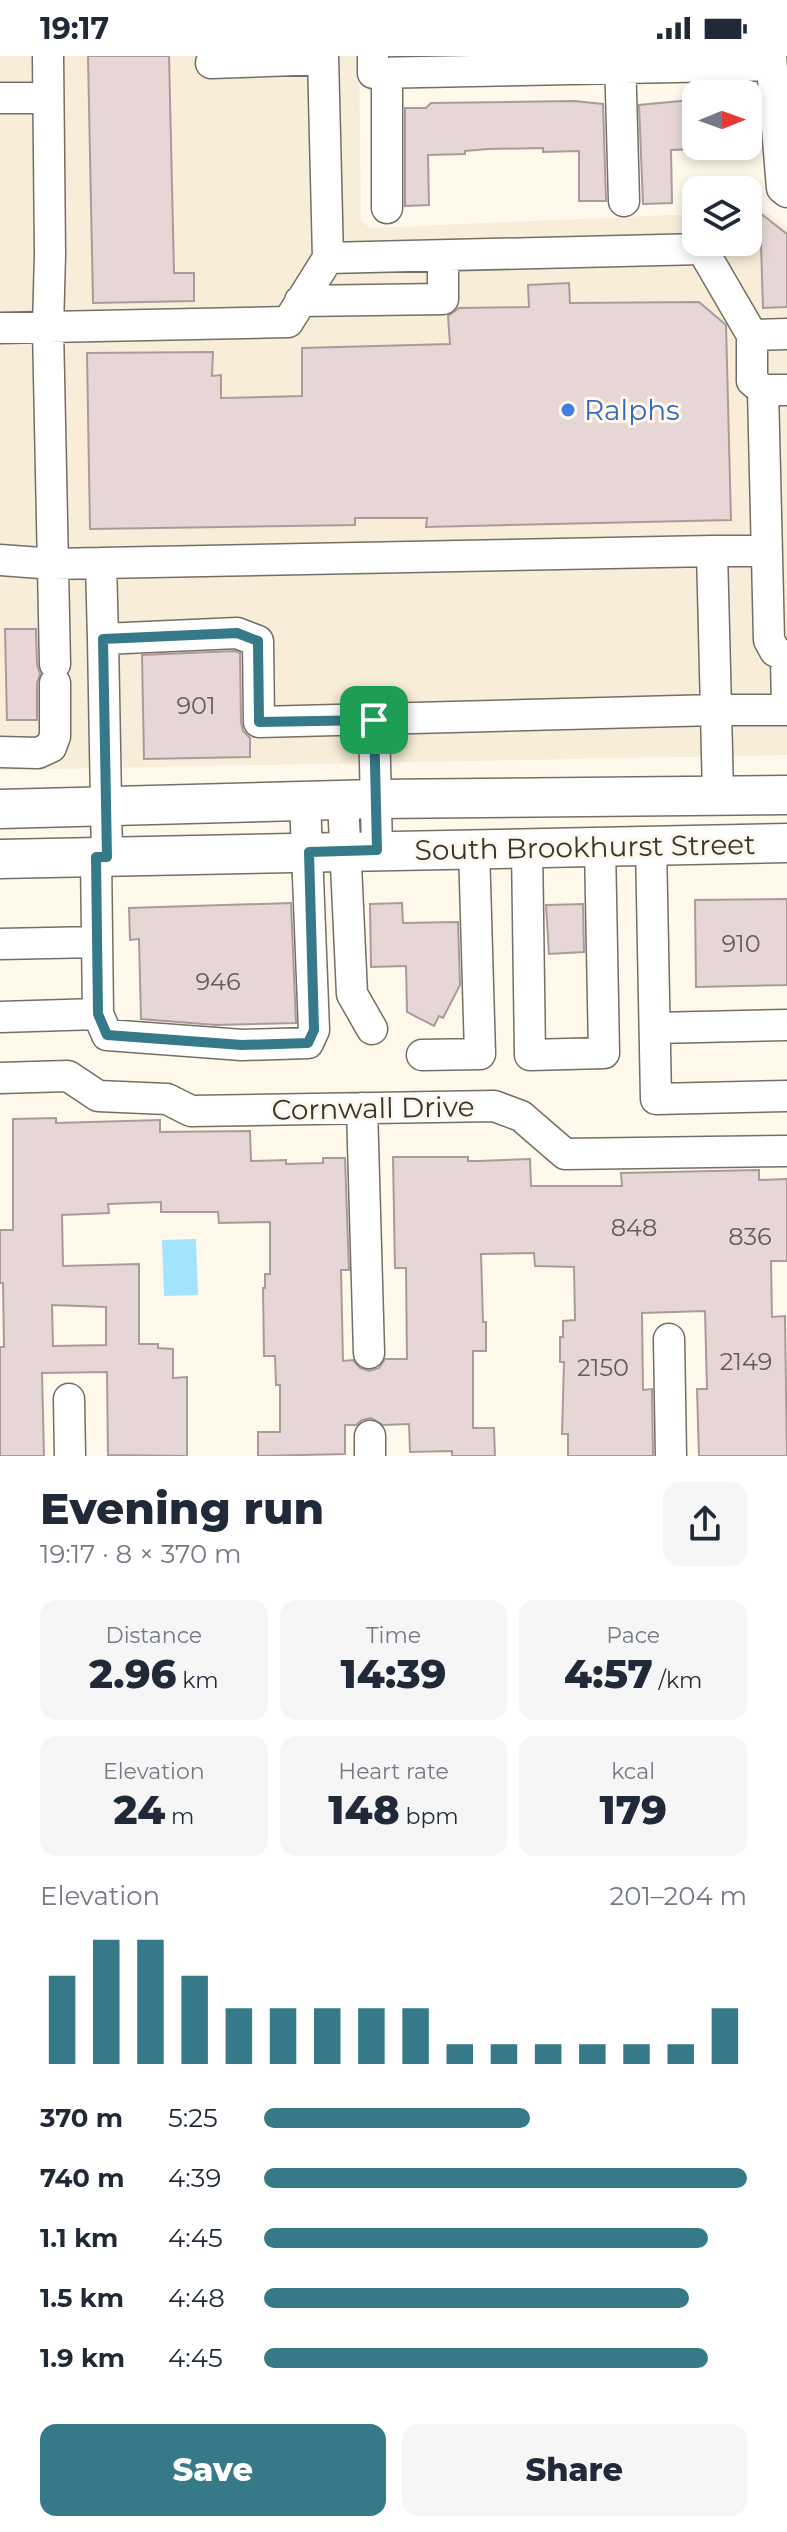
<!DOCTYPE html>
<meta charset="utf-8">
<style>
:root{--surface:#fff;--page:#f6f6f7;--text:#1f2937;--muted:#747a83;--accent:#367989}
body{margin:0;font-family:Montserrat,sans-serif;background:var(--page);color:var(--text);height:100vh;display:flex;flex-direction:column;font-size:30px;white-space:nowrap}
*{box-sizing:border-box;margin:0}
p{font-size:26px;color:var(--muted)}
.icon{flex:none;width:44px;height:44px;fill:none;stroke:currentColor;stroke-width:2;stroke-linecap:round;stroke-linejoin:round}
.map{position:relative;height:1400px;overflow:hidden}
.panel{display:flex;flex-direction:column;background:var(--surface);flex:1}
.panel>*{flex:none}
.needle{width:52px;rotate:89deg}
.fabs{position:absolute;left:682px;top:24px;display:grid;gap:16px}
.fabs a{display:grid;place-items:center;width:80px;height:80px;border-radius:16px;background:var(--surface);box-shadow:0 4px 12px #0003;font-size:40px}
.pin{position:absolute;display:grid;place-items:center;width:68px;height:68px;color:#fff;margin:-34px;border-radius:16px;box-shadow:0 4px 12px #0006}
.round{display:grid;place-items:center;flex:none;width:84px;height:84px;border-radius:16px;background:var(--page)}
.summary{display:flex;align-items:center;justify-content:space-between;height:136px;padding:0 40px}
h1{font-size:44px;font-weight:800;line-height:60px}
.stats{display:grid;grid-template-columns:repeat(3,1fr);gap:12px;height:136px;padding:8px 40px}
.stats div{display:grid;align-content:center;border-radius:16px;background:var(--page);text-align:center}
.stats b{font-size:40px;font-weight:800}
.stats small{font-size:22px;font-weight:400}
.stats p{font-size:22px}
.chart{height:224px;padding:16px 40px}
.chart p{display:flex;justify-content:space-between}
.chart svg{width:100%;height:144px;margin-top:8px;stroke:var(--accent);stroke-width:6}
.button{display:flex;gap:16px;margin-top:auto;padding:16px 40px}
.button a{flex:1;height:92px;border-radius:16px;background:var(--accent);color:#fff;font-size:32px;font-weight:800;line-height:92px;text-align:center}
.button a+a{background:var(--page);color:var(--text)}
ul{padding:0 40px;list-style:none;font-size:26px}
li{display:grid;grid-template-columns:128px 96px 1fr;align-items:center;height:60px}
li i{height:20px;border-radius:10px;background:var(--accent)}
.status{display:flex;justify-content:space-between;align-items:center;height:56px;padding:0 40px;background:var(--surface);direction:ltr}
.status svg{height:22px;fill:currentColor}
.map>svg:first-child{display:block}
.built{fill:#f7edd9}
.water{fill:#a2e3fe}
.building{fill:#e7d6d6;stroke:#aa9b9a;stroke-width:2;fill-rule:evenodd}
.lines{fill:none;stroke-linecap:round;stroke-linejoin:round}
.minor-casing{stroke:#746f64;stroke-width:33}
.major-casing{stroke:#746f64;stroke-width:41}
.minor{stroke:#fff;stroke-width:30}
.major{stroke:#fff;stroke-width:38}
.route-casing{stroke:#fff;stroke-width:16}
.route{stroke:#367989;stroke-width:10}
.shop-dot{fill:#3f7fe0;stroke:#fff8eb;stroke-width:3}
.labels{text-anchor:middle;dominant-baseline:central;stroke-width:6;stroke-linejoin:round;paint-order:stroke}
.number-label{font-size:24px;fill:#635d5a}
.shop-label{font-size:28px;fill:#366cbe;stroke:#fff8eb;text-anchor:start}
.street-label{font-size:28px;fill:#373530;stroke:#fff8eb}
</style>
<div class="status"><b>19:17</b><svg viewBox="0 0 49 12"><path d="M0 12V9h3v3zM5 12V6h3v6zM10 12V3h3v9zM15 12V0h3v12zM26 1h20v11H26zM47 4h2v5h-2z"/></svg></div>
<div class="map">
<svg width="787" height="1400" viewBox="0 0 787 1400">
<rect width="100%" height="100%" fill="#fff8eb"/>
<path class="built" d="M 0,0 L 359,0 L 361,165 L 371,172 L 696,158 L 696,186 L 748,186 L 748,156 L 767,156 L 787,172 L 787,699 L 0,714 Z"/>
<path class="water" d="M 196,1183 L 198,1239 L 164,1240 L 162,1184 Z"/>
<path class="building" d="M 88,0 L 169,0 L 174,217 L 194,217 L 194,245 L 93,247 Z
M 691,44 L 696,46 L 696,93 L 671,94 L 672,147 L 643,148 L 639,49 Z
M 574,45 L 603,48 L 606,145 L 579,145 L 579,95 L 543,96 L 543,92 L 488,93 L 465,95 L 465,98 L 428,99 L 429,149 L 405,150 L 405,52 L 426,52 L 431,47 Z
M 760,157 L 787,178 L 787,251 L 763,252 Z
M 569,227 L 570,247 L 699,246 L 726,269 L 731,464 L 426,471 L 427,462 L 355,462 L 355,469 L 90,473 L 87,297 L 213,296 L 212,320 L 221,319 L 221,342 L 302,340 L 302,292 L 450,288 L 448,260 L 459,252 L 529,251 L 528,229 Z
M 5,573 L 36,573 L 37,608 L 40,618 L 37,627 L 37,664 L 7,664 Z
M 235,595 L 240,597 L 241,666 L 243,675 L 250,682 L 250,701 L 144,703 L 142,599 Z
M 787,843 L 787,929 L 696,931 L 695,844 Z
M 291,847 L 296,967 L 216,969 L 141,963 L 139,883 L 130,884 L 129,852 Z
M 402,847 L 403,867 L 458,866 L 460,929 L 443,962 L 439,960 L 434,970 L 407,956 L 406,910 L 371,911 L 370,848 Z
M 583,848 L 584,896 L 549,898 L 546,849 Z
M 56,1062 L 56,1067 L 160,1064 L 160,1076 L 250,1075 L 251,1105 L 286,1104 L 286,1108 L 323,1107 L 323,1102 L 345,1102 L 349,1214 L 341,1214 L 343,1305 L 353,1304 L 360,1312 L 369,1315 L 379,1312 L 385,1303 L 407,1303 L 406,1212 L 395,1212 L 393,1101 L 468,1101 L 468,1105 L 479,1105 L 530,1103 L 531,1130 L 622,1130 L 621,1117 L 759,1114 L 759,1124 L 787,1123 L 787,1205 L 771,1205 L 772,1261 L 785,1260 L 787,1400 L 699,1400 L 697,1333 L 707,1333 L 705,1255 L 642,1257 L 643,1334 L 652,1333 L 653,1400 L 568,1400 L 568,1378 L 562,1378 L 564,1306 L 560,1306 L 560,1281 L 563,1281 L 563,1265 L 575,1264 L 574,1211 L 535,1210 L 534,1197 L 481,1198 L 483,1266 L 486,1266 L 486,1295 L 473,1295 L 473,1372 L 494,1372 L 495,1400 L 452,1400 L 452,1395 L 410,1396 L 409,1368 L 383,1369 L 371,1362 L 362,1364 L 356,1369 L 345,1369 L 345,1398 L 258,1400 L 258,1376 L 280,1376 L 280,1329 L 276,1329 L 275,1300 L 264,1300 L 263,1232 L 265,1232 L 265,1218 L 270,1218 L 270,1166 L 219,1167 L 218,1156 L 161,1156 L 161,1146 L 108,1148 L 109,1157 L 62,1159 L 63,1210 L 139,1208 L 139,1288 L 158,1288 L 158,1292 L 173,1293 L 173,1322 L 187,1321 L 187,1400 L 108,1399 L 107,1316 L 42,1317 L 44,1400 L 0,1400 L 0,1291 L 4,1291 L 3,1227 L 0,1227 L 0,1174 L 13,1174 L 13,1063 ZM 52,1249 L 106,1251 L 106,1289 L 53,1290 Z"/>
<g class="lines">
<defs>
<path id="minor" d="M 48,0 L 50,198 L 48,272 L 55,608
M 323,0 L 328,202 L 702,193 L 752,279 L 787,278
M 373,0 L 373,17 L 771,9
M 620,0 L 624,145
M 771,0 L 782,132 L 787,136
M 211,7 L 323,3
M 0,42 L 48,42
M 387,152 L 387,17
M 300,245 L 443,243 L 443,201
M 0,272 L 288,266 L 328,202
M 752,279 L 752,325 L 763,334 L 787,334
M 712,495 L 767,495
M 0,504 L 54,508 L 101,507
M 103,583 L 101,507 L 712,495 L 716,654 L 259,666 L 258,585 L 237,577 L 103,583 L 107,801
M 374,664 L 377,794
M 0,696 L 38,697 L 51,691 L 55,680 L 55,627
M 718,740 L 716,654 L 787,654 L 786,601 L 775,595 L 769,584 L 763,334
M 343,744 L 352,938 L 372,973
M 651,789 L 656,1043 L 787,1040
M 527,791 L 530,999 L 604,997 L 600,790
M 0,888 L 97,886
M 98,958 L 107,979 L 242,989 L 308,987 L 314,974 L 305,745
M 0,961 L 98,958 L 96,801
M 655,972 L 787,969
M 422,999 L 480,998 L 474,792
M 0,1022 L 68,1020 L 98,1040 L 167,1043 L 191,1055 L 494,1050 L 521,1060 L 565,1098 L 787,1095
M 362,1052 L 369,1297
M 669,1283 L 671,1400
M 69,1343 L 70,1400
M 370,1380 L 370,1400"/>
<path id="major" d="M 0,753 L 376,743 L 787,739
M 0,803 L 787,787"/>
</defs>
<use href="#minor" class="minor-casing"/>
<use href="#major" class="major-casing"/>
<use href="#minor" class="minor"/>
<use href="#major" class="major"/>
</g>
<g class="lines">
<defs>
<path id="route" d="M 237,577 L 258,585 L 259,666 L 374,664 L 377,794 L 309,796 L 314,974 L 308,987 L 242,989 L 107,979 L 98,958 L 96,801 L 107,801 L 103,583 Z"/>
</defs>
<use href="#route" class="route-casing"/>
<use href="#route" class="route"/>
</g>
<circle class="shop-dot" cx="568" cy="354" r="8"/>
<g class="labels">
<g class="number-label">
<text x="196" y="649">901</text>
<text x="741" y="887">910</text>
<text x="218" y="925">946</text>
<text x="634" y="1171">848</text>
<text x="750" y="1180">836</text>
<text x="746" y="1305">2149</text>
<text x="603" y="1311">2150</text>
</g>
<g class="shop-label">
<text x="584" y="354">Ralphs</text>
</g>
<g class="street-label">
<text transform="translate(585 791) rotate(-1)">South Brookhurst Street</text>
<text transform="translate(373 1052) rotate(-1)">Cornwall Drive</text>
</g>
</g>
</svg>
<div class="fabs">
<a><svg class="needle" viewBox="-14 -14 28 28"><path d="M0-13l5 13h-10z" fill="#e53935"/><path d="M0 13l5-13h-10z" fill="#747a83"/></svg></a>
<a><svg class="icon" aria-label="layers" viewBox="0 0 24 24"><path d="M12 4l9 5-9 5-9-5zM3 14l9 5 9-5"/></svg></a>
</div>
<div class="pin" style="left:374px;top:664px;background:#1e9e55"><svg class="icon" aria-label="arrive" viewBox="0 0 24 24"><path d="M6 21V4h12l-3 4 3 4H6"/></svg></div>
</div>
<section class="panel">
<div class="summary"><div><h1>Evening run</h1><p>19:17 · 8 × 370 m</p></div><a class="round"><svg class="icon" aria-label="share" viewBox="0 0 24 24"><path d="M12 15V3M7 8l5-5 5 5M5 13v7h14v-7"/></svg></a></div>
<div class="stats">
<div><p>Distance</p><b>2.96<small> km</small></b></div>
<div><p>Time</p><b>14:39</b></div>
<div><p>Pace</p><b>4:57<small> /km</small></b></div>
</div>
<div class="stats">
<div><p>Elevation</p><b>24<small> m</small></b></div>
<div><p>Heart rate</p><b>148<small> bpm</small></b></div>
<div><p>kcal</p><b>179</b></div>
</div>
<div class="chart"><p><span>Elevation</span>201–204 m</p>
<svg viewBox="0 0 160 44" preserveAspectRatio="none"><path d="M5 44V17M15 44V6M25 44V6M35 44V17M45 44V27M55 44V27M65 44V27M75 44V27M85 44V27M95 44V38M105 44V38M115 44V38M125 44V38M135 44V38M145 44V38M155 44V27"/></svg>
</div>
<ul>
<li><b>370 m</b>5:25<i style="width:55%"></i></li>
<li><b>740 m</b>4:39<i style="width:100%"></i></li>
<li><b>1.1 km</b>4:45<i style="width:92%"></i></li>
<li><b>1.5 km</b>4:48<i style="width:88%"></i></li>
<li><b>1.9 km</b>4:45<i style="width:92%"></i></li>
</ul>
<div class="button"><a>Save</a><a>Share</a></div>
</section>
